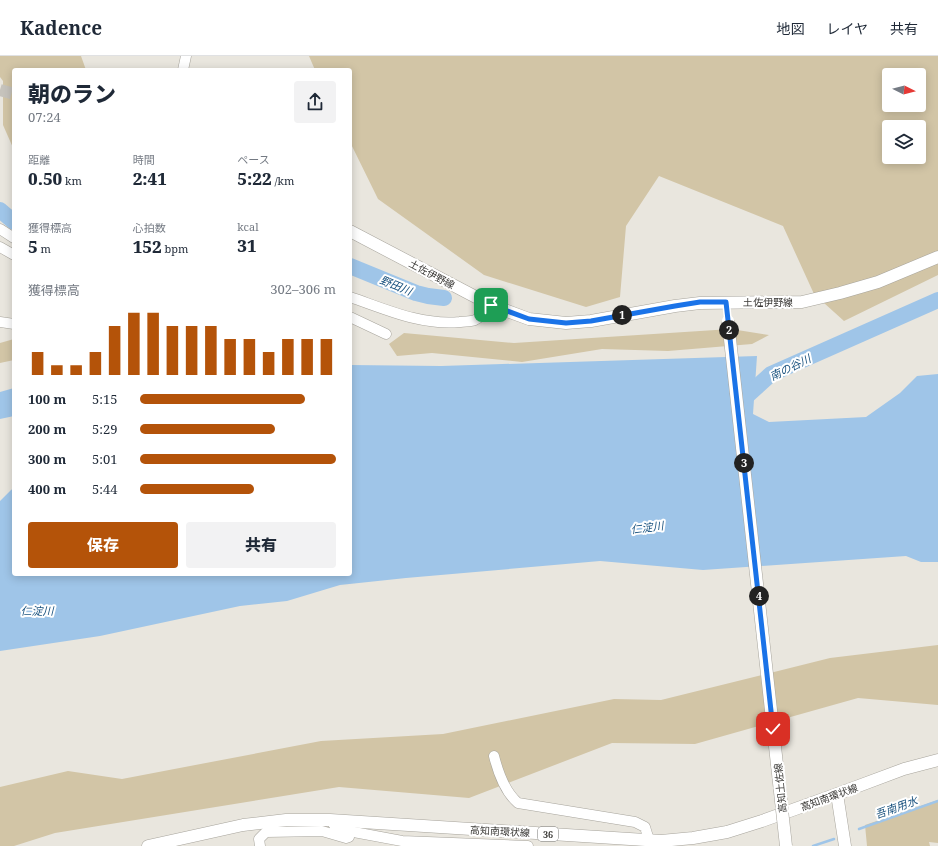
<!DOCTYPE html>
<html lang="ja">
<meta charset="utf-8">
<style>
:root{--surface:#fff;--page:#f2f2f3;--text:#1f2937;--muted:#747a83;--line:#e0e1e3;--accent:#b45309}
body{margin:0;font-family:"Noto Serif","Noto Sans JP",serif;background:var(--page);color:var(--text);height:100vh;display:flex;flex-direction:column;font-size:15px;white-space:nowrap}
*{box-sizing:border-box;margin:0}
p{font-size:13px;color:var(--muted)}
.icon{flex:none;width:22px;height:22px;fill:none;stroke:currentColor;stroke-width:2;stroke-linecap:round;stroke-linejoin:round}
.map{position:relative;flex:1;overflow:hidden}
.sheet{position:absolute;left:12px;top:12px;width:340px;height:508px;display:flex;flex-direction:column;background:var(--surface);border-radius:4px;box-shadow:0 2px 10px #0003}
.sheet>*{flex:none}
.needle{width:26px;rotate:96deg}
.buttons{position:absolute;left:882px;top:12px;display:grid;gap:8px}
.buttons a{display:grid;place-items:center;width:44px;height:44px;border-radius:4px;background:var(--surface);box-shadow:0 2px 10px #0003;font-size:20px}
.pin{position:absolute;display:grid;place-items:center;width:34px;height:34px;color:#fff;margin:-17px;border-radius:8px;box-shadow:0 2px 6px #0006}
.km{position:absolute;width:20px;height:20px;margin:-10px;border-radius:50%;background:#222;color:#fff;font-size:11px;line-height:20px;text-align:center}
.round{display:grid;place-items:center;flex:none;width:42px;height:42px;border-radius:4px;background:var(--page)}
.overview{display:flex;align-items:center;justify-content:space-between;height:68px;padding:0 16px}
h1{font-size:22px;font-weight:800;line-height:30px}
.figures{display:grid;grid-template-columns:repeat(3,1fr);gap:6px;height:68px;padding:4px 16px}
.figures div{display:grid;align-content:center}
.figures b{font-size:17px;font-weight:800}
.figures small{font-size:11px;font-weight:400}
.figures p{font-size:11px}
.chart{height:112px;padding:8px 16px}
.chart p{display:flex;justify-content:space-between}
.chart svg{width:100%;height:72px;margin-top:4px;stroke:var(--accent);stroke-width:6}
.action{display:flex;gap:8px;margin-top:auto;padding:8px 16px}
.action a{flex:1;height:46px;border-radius:4px;background:var(--accent);color:#fff;font-size:16px;font-weight:800;line-height:46px;text-align:center}
.action a+a{background:var(--page);color:var(--text)}
ul{padding:0 16px;list-style:none;font-size:13px}
li{display:grid;grid-template-columns:64px 48px 1fr;align-items:center;height:30px}
li i{height:10px;border-radius:5px;background:var(--accent)}
header{display:flex;align-items:center;gap:24px;box-sizing:border-box;height:56px;padding:0 20px;background:var(--surface);border-bottom:1px solid var(--line)}
header strong{font-size:19px}
nav{display:flex;gap:22px;margin-inline-start:auto;font-size:14px}
.map>svg:first-child{display:block}
.green{fill:#d2c5a6;fill-rule:evenodd}
.water{fill:#9fc5e8}
.lines{fill:none;stroke-linecap:round;stroke-linejoin:round}
.stream{stroke:#9fc5e8;stroke-width:2.5}
.river{stroke:#9fc5e8;stroke-width:16}
.major-tunnel{stroke:#c6c3bc;stroke-width:12;stroke-dasharray:12 6;stroke-linecap:butt}
.minor-casing{stroke:#a7a49c;stroke-width:11}
.major-casing{stroke:#a7a49c;stroke-width:13}
.minor{stroke:#fff;stroke-width:10}
.major{stroke:#fff;stroke-width:12}
.major-bridge-casing{stroke:#a7a49c;stroke-width:13;stroke-linecap:butt}
.major-bridge{stroke:#fff;stroke-width:12}
.route-casing{stroke:#fff;stroke-width:8}
.route{stroke:#1a73e8;stroke-width:5}
.labels{text-anchor:middle;dominant-baseline:central;stroke-width:4;stroke-linejoin:round;paint-order:stroke}
.shield{fill:#fff;stroke:#757472;stroke-width:1}
.shield-label{font-size:9px;font-weight:bold;fill:#3a3936}
.street-label{font-size:10px;fill:#3a3936;stroke:#fff}
.water-label{font-size:11px;font-style:italic;fill:#18517e;stroke:#fff}
</style>
<header>
<strong>Kadence</strong>
<nav><a>地図</a><a>レイヤ</a><a>共有</a></nav>
</header>
<div class="map">
<svg width="938" height="790" viewBox="0 0 938 790">
<rect width="100%" height="100%" fill="#e9e6de"/>
<path class="green" d="M 0,0 L 81,0 L 86,14 L 14,14 L 14,94 L 3,69 L 3,25 L 0,21 Z
M 309,0 L 938,0 L 938,219 L 844,265 L 814,238 L 783,170 L 659,120 L 626,170 L 620,241 L 586,251 L 484,219 L 378,143 L 350,86 L 350,14 L 315,14 ZM 889,19 L 919,19 L 919,49 L 889,49 ZM 889,71 L 919,71 L 919,101 L 889,101 Z
M 731,273 L 769,279 L 752,288 L 668,295 L 602,293 L 522,306 L 432,297 L 397,300 L 389,288 L 404,277 L 514,287 Z
M 14,283 L 14,304 L 0,307 L 0,287 Z
M 938,589 L 938,649 L 858,642 L 695,688 L 612,687 L 469,742 L 339,731 L 55,777 L 14,790 L 0,790 L 0,731 L 68,715 L 122,723 L 321,685 L 443,678 L 614,643 L 661,644 L 830,602 Z
M 938,744 L 938,787 L 929,786 L 930,790 L 867,790 L 865,769 Z"/>
<path class="water" d="M 757,300 L 753,358 L 769,366 L 866,361 L 900,337 L 917,320 L 938,318 L 938,506 L 921,506 L 906,500 L 703,514 L 600,505 L 406,522 L 340,529 L 287,545 L 240,550 L 100,580 L 0,595 L 0,445 L 11,434 L 14,432 L 14,518 L 350,518 L 350,309 L 441,310 Z
M 14,332 L 14,360 L 0,363 L 0,336 Z"/>
<g class="lines">
<path class="stream" d="M 859,773 L 938,745
M 813,790 L 834,783"/>
<path class="river" d="M 0,154 L 14,166
M 350,210 L 416,237 L 428,240 L 444,242
M 739,347 L 771,318 L 938,244"/>
<path class="major-tunnel" d="M 0,34 L 14,38"/>
<defs>
<path id="minor" d="M 183,14 L 186,0
M 0,173 L 14,182
M 0,191 L 14,199
M 350,241 C 385,253 422,270 460,266 C 465,265 471,266 475,264 C 482,261 486,254 491,249
M 350,261 L 386,278
M 0,266 L 14,268
M 494,700 C 498,716 505,736 518,747 L 635,766 L 645,771 L 649,784
M 330,764 L 335,770 L 343,774 L 402,785 L 528,790
M 260,790 L 259,783 L 266,776 L 322,775 L 346,782 L 349,781"/>
<path id="major" d="M 350,175 L 491,249 L 529,263 L 566,267 L 591,265 L 675,250 L 700,247 L 802,246 L 840,237 L 878,226 L 938,201
M 837,738 L 845,790
M 148,790 L 243,769 L 286,764 L 330,764 L 661,785 L 693,782 L 727,776 L 762,765 L 837,738 L 904,713 L 938,704"/>
</defs>
<use href="#minor" class="minor-casing"/>
<use href="#major" class="major-casing"/>
<use href="#minor" class="minor"/>
<use href="#major" class="major"/>
<defs>
<path id="major-bridge" d="M 728,265 L 786,790"/>
</defs>
<use href="#major-bridge" class="major-bridge-casing"/>
<use href="#major-bridge" class="major-bridge"/>
</g>
<g class="lines">
<defs>
<path id="route" d="M 491,249 L 529,263 L 566,267 L 591,265 L 675,250 L 700,246 L 726,246 L 773,673"/>
</defs>
<use href="#route" class="route-casing"/>
<use href="#route" class="route"/>
</g>
<g class="labels">
<rect class="shield" x="538" y="771" width="20" height="14" rx="3"/>
<g class="shield-label">
<text x="548" y="778">36</text>
</g>
<g class="street-label">
<text transform="translate(432 218) rotate(28)">土佐伊野線</text>
<text x="768" y="246">土佐伊野線</text>
<text transform="translate(780 732) rotate(-96)">高知土佐線</text>
<text transform="translate(829 741) rotate(-20)">高知南環状線</text>
<text transform="translate(500 775) rotate(3)">高知南環状線</text>
</g>
<g class="water-label">
<text transform="translate(396 229) rotate(22)">野田川</text>
<text transform="translate(790 311) rotate(-26)">南の谷川</text>
<text transform="translate(647 471) rotate(-7)">仁淀川</text>
<text x="37" y="554">仁淀川</text>
<text transform="translate(896 751) rotate(-20)">吾南用水</text>
</g>
</g>
</svg>
<div class="buttons">
<a><svg class="needle" viewBox="-14 -14 28 28"><path d="M0-13l5 13h-10z" fill="#e53935"/><path d="M0 13l5-13h-10z" fill="#747a83"/></svg></a>
<a><svg class="icon" aria-label="layers" viewBox="0 0 24 24"><path d="M12 4l9 5-9 5-9-5zM3 14l9 5 9-5"/></svg></a>
</div>
<div class="pin" style="left:491px;top:249px;background:#1e9e55"><svg class="icon" aria-label="arrive" viewBox="0 0 24 24"><path d="M6 21V4h12l-3 4 3 4H6"/></svg></div>
<div class="pin" style="left:773px;top:673px;background:#d93025"><svg class="icon" aria-label="check" viewBox="0 0 24 24"><path d="M5 12l5 5 9-10"/></svg></div>
<b class="km" style="left:622px;top:259px">1</b>
<b class="km" style="left:729px;top:274px">2</b>
<b class="km" style="left:744px;top:407px">3</b>
<b class="km" style="left:759px;top:540px">4</b>
<section class="sheet">
<div class="overview"><div><h1>朝のラン</h1><p>07:24</p></div><a class="round"><svg class="icon" aria-label="share" viewBox="0 0 24 24"><path d="M12 15V3M7 8l5-5 5 5M5 13v7h14v-7"/></svg></a></div>
<div class="figures">
<div><p>距離</p><b>0.50<small> km</small></b></div>
<div><p>時間</p><b>2:41</b></div>
<div><p>ペース</p><b>5:22<small> /km</small></b></div>
</div>
<div class="figures">
<div><p>獲得標高</p><b>5<small> m</small></b></div>
<div><p>心拍数</p><b>152<small> bpm</small></b></div>
<div><p>kcal</p><b>31</b></div>
</div>
<div class="chart"><p><span>獲得標高</span>302–306 m</p>
<svg viewBox="0 0 160 44" preserveAspectRatio="none"><path d="M5 44V30M15 44V38M25 44V38M35 44V30M45 44V14M55 44V6M65 44V6M75 44V14M85 44V14M95 44V14M105 44V22M115 44V22M125 44V30M135 44V22M145 44V22M155 44V22"/></svg>
</div>
<ul>
<li><b>100 m</b>5:15<i style="width:84%"></i></li>
<li><b>200 m</b>5:29<i style="width:69%"></i></li>
<li><b>300 m</b>5:01<i style="width:100%"></i></li>
<li><b>400 m</b>5:44<i style="width:58%"></i></li>
</ul>
<div class="action"><a>保存</a><a>共有</a></div>
</section>
</div>
